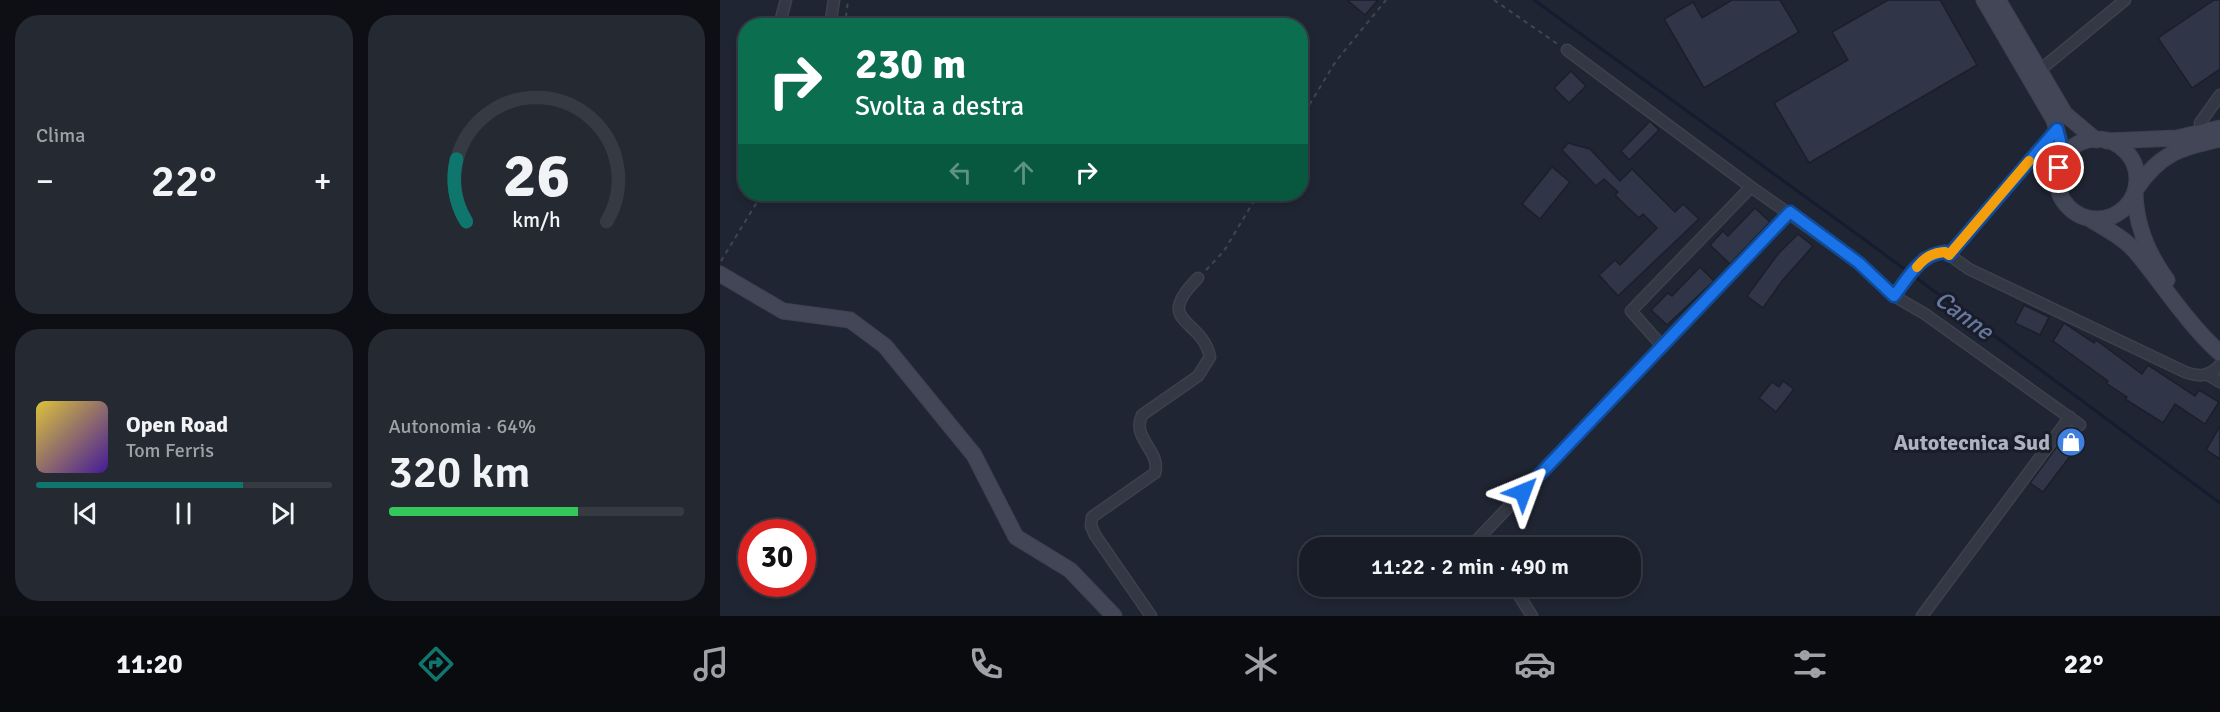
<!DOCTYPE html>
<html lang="it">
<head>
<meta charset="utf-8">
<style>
	:root { --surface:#181c26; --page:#252932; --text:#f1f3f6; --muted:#9fa1a7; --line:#363a43; --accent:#0f766e }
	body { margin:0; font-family:Signika,sans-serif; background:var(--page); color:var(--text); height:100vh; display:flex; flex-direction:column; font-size:22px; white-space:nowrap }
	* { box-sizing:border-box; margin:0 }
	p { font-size:20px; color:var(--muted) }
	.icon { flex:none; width:33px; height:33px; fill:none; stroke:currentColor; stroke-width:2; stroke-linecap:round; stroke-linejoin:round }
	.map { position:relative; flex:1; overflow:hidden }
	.drawer { display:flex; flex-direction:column; gap:15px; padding:15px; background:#0d0f15; width:720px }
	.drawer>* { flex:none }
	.guide { position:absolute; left:18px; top:18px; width:570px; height:183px; border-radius:24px; box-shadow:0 3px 9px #0003,0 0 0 2px var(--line); background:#0b6e4f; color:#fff; overflow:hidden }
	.speed { position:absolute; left:18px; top:519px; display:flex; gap:12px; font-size:30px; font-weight:700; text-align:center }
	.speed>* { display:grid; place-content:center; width:78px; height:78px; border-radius:50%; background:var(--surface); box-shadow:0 3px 9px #0003,0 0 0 2px var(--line); line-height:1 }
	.speed .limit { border:9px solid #d22; background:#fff; color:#111 }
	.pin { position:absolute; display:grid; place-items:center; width:51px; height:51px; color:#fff; margin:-26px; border:3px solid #fff; border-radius:50%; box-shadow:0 2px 6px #0007 }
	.me { position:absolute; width:66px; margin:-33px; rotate:44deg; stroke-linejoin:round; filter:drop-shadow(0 0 4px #0008) }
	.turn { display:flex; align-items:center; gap:21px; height:126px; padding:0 18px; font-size:27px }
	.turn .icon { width:78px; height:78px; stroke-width:2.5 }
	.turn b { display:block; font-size:42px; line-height:51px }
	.lanes { display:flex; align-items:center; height:57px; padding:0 18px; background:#0003; justify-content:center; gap:30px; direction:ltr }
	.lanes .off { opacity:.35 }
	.big { font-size:45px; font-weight:600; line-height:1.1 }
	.drawer .widget { flex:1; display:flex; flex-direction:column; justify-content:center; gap:9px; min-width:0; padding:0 21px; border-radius:24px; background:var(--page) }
	.drawer .dial { align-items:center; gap:0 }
	.dial svg { height:156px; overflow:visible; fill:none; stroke:var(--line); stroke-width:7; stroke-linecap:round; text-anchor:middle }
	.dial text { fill:var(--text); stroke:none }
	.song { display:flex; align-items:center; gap:18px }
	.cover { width:72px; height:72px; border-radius:9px; background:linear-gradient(135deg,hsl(50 70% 55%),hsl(260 70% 35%)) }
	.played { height:6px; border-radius:3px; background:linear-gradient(90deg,var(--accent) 70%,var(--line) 70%) }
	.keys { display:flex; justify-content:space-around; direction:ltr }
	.heat { display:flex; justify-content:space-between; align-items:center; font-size:33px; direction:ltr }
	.charge { height:9px; border-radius:4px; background:linear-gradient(90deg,#34c759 64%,var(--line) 0) }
	.drawer .tiles { flex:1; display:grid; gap:15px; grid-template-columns:repeat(2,1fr) }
	.trip { position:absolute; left:579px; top:537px; width:342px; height:60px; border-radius:24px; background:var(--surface); box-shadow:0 3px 9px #0003,0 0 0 2px var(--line); font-weight:600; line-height:60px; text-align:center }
	.dock { display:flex; height:96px; justify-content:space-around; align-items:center; background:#0a0b0f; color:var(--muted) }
	.dock .icon { width:42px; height:42px }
	.dock .selected { color:var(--accent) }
	.dock b { font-size:27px; color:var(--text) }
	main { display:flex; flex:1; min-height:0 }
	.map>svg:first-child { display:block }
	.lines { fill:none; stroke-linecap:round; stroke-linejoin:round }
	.stream { stroke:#151c2f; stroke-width:3 }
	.building { fill:#303647; stroke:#1b1f2b; stroke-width:1.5 }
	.street-casing { stroke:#3d414e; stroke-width:13 }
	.secondary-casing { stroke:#3d414e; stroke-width:17 }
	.path { stroke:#3b494d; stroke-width:2; stroke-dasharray:4.5 4.5; stroke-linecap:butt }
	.street { stroke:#333844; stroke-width:10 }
	.secondary { stroke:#424657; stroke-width:15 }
	.route-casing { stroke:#114b97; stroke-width:15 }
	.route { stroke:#1a73e8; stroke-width:10 }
	.slow { stroke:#f59e0b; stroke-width:10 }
	.labels { text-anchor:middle; stroke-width:6; stroke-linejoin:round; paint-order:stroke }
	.poi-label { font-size:22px; font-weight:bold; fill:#adb2c1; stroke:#191d29; text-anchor:end }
	.water-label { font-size:24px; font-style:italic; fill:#68779e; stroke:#191d29 }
</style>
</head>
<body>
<main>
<section class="drawer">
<div class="tiles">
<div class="widget"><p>Clima</p>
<div class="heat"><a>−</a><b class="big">22°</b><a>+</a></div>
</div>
<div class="widget dial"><svg viewBox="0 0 100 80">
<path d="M14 69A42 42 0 1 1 86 69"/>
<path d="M14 69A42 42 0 0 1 9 37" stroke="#0f766e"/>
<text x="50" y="56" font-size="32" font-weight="700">26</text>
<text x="50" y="72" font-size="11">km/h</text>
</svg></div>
<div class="widget">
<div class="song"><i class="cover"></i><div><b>Open Road</b><p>Tom Ferris</p></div></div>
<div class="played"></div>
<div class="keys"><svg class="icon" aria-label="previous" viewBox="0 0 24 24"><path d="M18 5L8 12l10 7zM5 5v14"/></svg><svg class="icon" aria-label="pause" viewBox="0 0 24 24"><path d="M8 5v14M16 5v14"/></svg><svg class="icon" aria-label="next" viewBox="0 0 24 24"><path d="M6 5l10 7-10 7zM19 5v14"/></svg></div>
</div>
<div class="widget"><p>Autonomia · 64%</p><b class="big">320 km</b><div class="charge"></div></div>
</div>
</section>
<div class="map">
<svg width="1500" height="616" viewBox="0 0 1500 616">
	<rect width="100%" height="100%" fill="#202533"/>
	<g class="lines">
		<path class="stream" d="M814 0 1156 248 1500 503"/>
	</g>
	<path class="building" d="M627 0H658L645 15Z
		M1012 0H1060L1079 32 984 88 944 19 973 2 982 18Z
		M1168 0H1220L1257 65 1089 163 1054 103 1128 60 1112 32Z
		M1494 0H1500V69L1472 88 1438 38Z
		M851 71 866 86 849 103 834 88Z
		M930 121 939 130 909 160 901 151Z
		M848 143 870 149 900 181 912 169 955 212 963 204 979 219 898 296 879 275 895 260 900 265 937 228 923 214 919 218 904 204 895 195 898 192 884 179 876 186 842 150Z
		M832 167 850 182 820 219 802 204Z
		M1035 208 1050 222 1010 264 990 245 1003 231 1008 236Z
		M1078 234 1093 246 1062 281 1043 308 1027 296 1058 254Z
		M980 267 994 281 947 325 931 310 948 293 952 296Z
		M1304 305 1329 317 1320 335 1295 323Z
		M1344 323 1374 343 1376 340 1422 374 1428 365 1475 396 1479 390 1499 402 1485 424 1455 404 1443 423 1405 399 1407 397 1386 383 1388 381 1333 341Z
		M1063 381 1074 389 1056 412 1039 398 1052 382 1059 387Z
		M1500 426V459L1486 450Z
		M1338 445 1351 455 1323 492 1310 483Z"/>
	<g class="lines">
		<g class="street-casing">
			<path id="street" d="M59 26 66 0
				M110 26 114 0
				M847 50 1031 187 1139 263 1174 296 1205 314 1360 425
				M1320 70 1405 0
				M1483 132 1480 123 1500 95
				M1229 255 1337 129
				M1174 296 1204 258 1225 252 1249 269 1465 372C1479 377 1489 377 1500 365
				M943 347 911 311 1031 187
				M1488 375 1500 382
				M761 548 757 540 1070 212
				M793 586 812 616
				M431 616 375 535 371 526 372 517 435 473C441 450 411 439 422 415L478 376 490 357C482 317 432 324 478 278
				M1202 616 1350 417"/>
		</g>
		<g class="secondary-casing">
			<path id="secondary" d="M1264 0 1334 120 1344 157
				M1278 0 1345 114 1376 140
				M1337 179a40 40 0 1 1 80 0a40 40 0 1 1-80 0Z
				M1387 141 1457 138 1500 128
				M1416 189C1440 153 1460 148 1500 139
				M1415 193C1416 226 1427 253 1447 280
				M1370 219C1386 229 1403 237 1416 252 1444 286 1467 323 1500 353
				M0 274 63 311 130 320 165 346 254 455 296 537 350 570 394 616"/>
		</g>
		<path class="path" d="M774 0 839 45
			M125 26 128 0
			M580 120 616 61 666 0
			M1 261 42 194
			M486 270 504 251 538 194"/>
		<use href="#street" class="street"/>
		<use href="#secondary" class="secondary"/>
	</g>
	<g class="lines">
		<g class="route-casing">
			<path id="route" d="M803 492 1070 212 1139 263 1174 296C1188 278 1200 254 1225 252L1229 255 1337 129 1344 157 1339 168"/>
		</g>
		<use href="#route" class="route"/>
		<path class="slow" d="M1197 267C1205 257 1212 253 1225 252L1229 255 1309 161"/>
	</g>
	<defs>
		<g id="shop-disc" transform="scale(1.5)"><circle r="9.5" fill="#3f7fe0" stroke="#191d29"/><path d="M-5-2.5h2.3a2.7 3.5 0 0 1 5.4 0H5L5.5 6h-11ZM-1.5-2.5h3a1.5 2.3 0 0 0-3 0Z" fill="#fff"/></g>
	</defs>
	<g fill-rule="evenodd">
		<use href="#shop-disc" x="1351" y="442"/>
	</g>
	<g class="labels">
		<g class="poi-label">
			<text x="1330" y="450">Autotecnica Sud</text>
		</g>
		<g class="water-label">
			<text transform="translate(1244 315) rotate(36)" y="8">Canne</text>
		</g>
	</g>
</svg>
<div class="speed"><div class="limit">30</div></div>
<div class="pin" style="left:1339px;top:168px;background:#d93025"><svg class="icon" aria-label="arrive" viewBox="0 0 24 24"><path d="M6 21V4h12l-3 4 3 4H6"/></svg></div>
<svg class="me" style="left:803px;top:492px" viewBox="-20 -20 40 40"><path d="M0-17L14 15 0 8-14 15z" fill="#1a73e8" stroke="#fff" stroke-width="4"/></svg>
<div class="trip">11:22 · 2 min · 490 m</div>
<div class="guide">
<div class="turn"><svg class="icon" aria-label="right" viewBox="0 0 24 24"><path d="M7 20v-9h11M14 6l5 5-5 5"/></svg><div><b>230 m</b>Svolta a destra</div></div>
<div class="lanes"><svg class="icon off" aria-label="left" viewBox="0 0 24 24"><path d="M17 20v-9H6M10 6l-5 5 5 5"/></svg><svg class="icon off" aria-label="ahead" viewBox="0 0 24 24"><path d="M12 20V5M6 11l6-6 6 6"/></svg><svg class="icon" aria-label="right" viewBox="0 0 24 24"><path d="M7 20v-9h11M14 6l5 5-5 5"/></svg></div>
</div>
</div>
</main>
<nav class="dock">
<b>11:20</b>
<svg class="icon selected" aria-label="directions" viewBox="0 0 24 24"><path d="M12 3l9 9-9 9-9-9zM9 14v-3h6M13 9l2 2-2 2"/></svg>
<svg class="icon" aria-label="music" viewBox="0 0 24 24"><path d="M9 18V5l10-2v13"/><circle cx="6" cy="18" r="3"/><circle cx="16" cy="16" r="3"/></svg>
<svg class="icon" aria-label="phone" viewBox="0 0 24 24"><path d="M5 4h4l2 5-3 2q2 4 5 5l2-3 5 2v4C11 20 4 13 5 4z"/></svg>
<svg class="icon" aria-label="climate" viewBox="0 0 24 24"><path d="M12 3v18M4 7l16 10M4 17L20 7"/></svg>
<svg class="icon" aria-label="car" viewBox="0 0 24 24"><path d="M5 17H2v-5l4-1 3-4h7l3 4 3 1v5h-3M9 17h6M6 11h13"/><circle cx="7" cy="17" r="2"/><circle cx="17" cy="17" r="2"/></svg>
<svg class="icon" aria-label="filters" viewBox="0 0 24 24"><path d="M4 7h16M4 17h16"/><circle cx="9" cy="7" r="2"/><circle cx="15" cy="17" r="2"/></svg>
<b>22°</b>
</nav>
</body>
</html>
